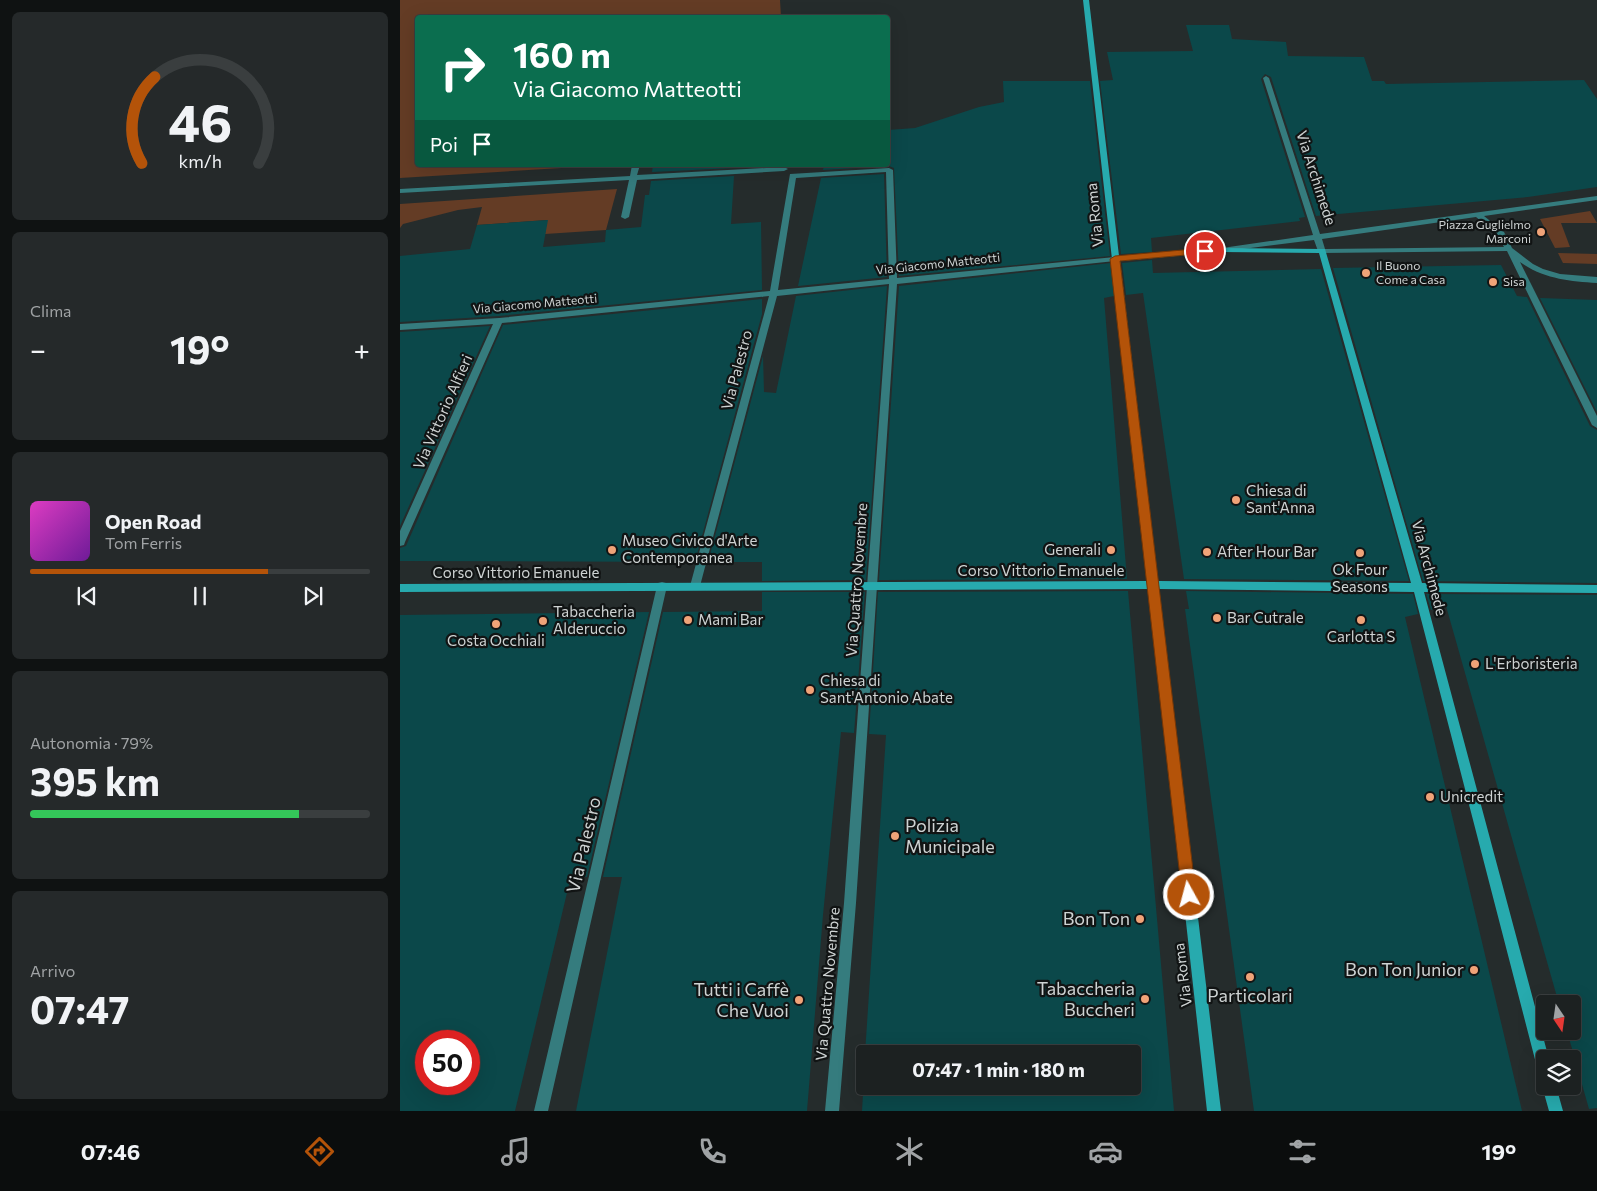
<!DOCTYPE html>
<html lang="it">
<head>
<meta charset="utf-8">
<style>
	:root { --surface:#1c2121; --page:#25292a; --text:#f1f3f6; --muted:#a0a3a5; --line:#3a3e3f; --accent:#b45309 }
	body { margin:0; font-family:Commissioner,sans-serif; background:var(--page); color:var(--text); height:100vh; display:flex; flex-direction:column; font-size:19px; white-space:nowrap }
	* { box-sizing:border-box; margin:0 }
	p { font-size:16px; color:var(--muted) }
	.icon { flex:none; width:28px; height:28px; fill:none; stroke:currentColor; stroke-width:2; stroke-linecap:round; stroke-linejoin:round }
	.map { position:relative; flex:1; overflow:hidden }
	.panel { display:flex; flex-direction:column; gap:12px; padding:12px; background:#0f1212; width:400px }
	.panel>* { flex:none }
	.banner { position:absolute; left:15px; top:15px; width:475px; height:152px; border-radius:5px; box-shadow:0 5px 20px #0002,0 0 0 1px var(--line); background:#0b6e4f; color:#fff; overflow:hidden }
	.needle { width:32px; rotate:167deg }
	.fabs { position:absolute; left:1136px; top:995px; display:grid; gap:10px }
	.fabs a { display:grid; place-items:center; width:45px; height:45px; border-radius:5px; background:var(--surface); box-shadow:0 5px 20px #0002,0 0 0 1px var(--line); font-size:25px }
	.speed { position:absolute; left:15px; top:1030px; display:flex; gap:10px; font-size:25px; font-weight:700; text-align:center }
	.speed>* { display:grid; place-content:center; width:65px; height:65px; border-radius:50%; background:var(--surface); box-shadow:0 5px 20px #0002,0 0 0 1px var(--line); line-height:1 }
	.speed .limit { border:8px solid #d22; background:#fff; color:#111 }
	.pin { position:absolute; display:grid; place-items:center; width:42px; height:42px; color:#fff; margin:-21px; border:2px solid #fff; border-radius:50%; box-shadow:0 1px 5px #0007 }
	.me { position:absolute; width:55px; margin:-28px; rotate:353deg; stroke-linejoin:round; filter:drop-shadow(0 0 4px #0008) }
	.turn { display:flex; align-items:center; gap:18px; height:105px; padding:0 15px; font-size:22px }
	.turn .icon { width:65px; height:65px; stroke-width:2.5 }
	.turn b { display:block; font-size:35px; line-height:42px }
	.then { display:flex; align-items:center; height:48px; padding:0 15px; background:#0003; gap:10px; font-size:19px }
	.big { font-size:38px; font-weight:700; line-height:1.1 }
	.panel .widget { flex:1; display:flex; flex-direction:column; justify-content:center; gap:8px; min-width:0; padding:0 18px; border-radius:8px; background:var(--page) }
	.panel .dial { align-items:center; gap:0 }
	.dial svg { height:130px; overflow:visible; fill:none; stroke:var(--line); stroke-width:7; stroke-linecap:round; text-anchor:middle }
	.dial text { fill:var(--text); stroke:none }
	.song { display:flex; align-items:center; gap:15px }
	.cover { width:60px; height:60px; border-radius:8px; background:linear-gradient(135deg,hsl(310 70% 55%),hsl(280 70% 35%)) }
	.played { height:5px; border-radius:2px; background:linear-gradient(90deg,var(--accent) 70%,var(--line) 70%) }
	.keys { display:flex; justify-content:space-around; direction:ltr }
	.heat { display:flex; justify-content:space-between; align-items:center; font-size:28px; direction:ltr }
	.charge { height:8px; border-radius:4px; background:linear-gradient(90deg,#34c759 79%,var(--line) 0) }
	.trip { position:absolute; left:456px; top:1045px; width:285px; height:50px; border-radius:5px; background:var(--surface); box-shadow:0 5px 20px #0002,0 0 0 1px var(--line); font-weight:700; line-height:50px; text-align:center }
	.tabs { display:flex; height:80px; justify-content:space-around; align-items:center; background:#0b0d0d; color:var(--muted) }
	.tabs .icon { width:35px; height:35px }
	.tabs .on { color:var(--accent) }
	.tabs b { font-size:22px; color:var(--text) }
	main { display:flex; flex:1; min-height:0 }
	.map>svg:first-child { display:block }
	.green { fill:#643c25 }
	.building { fill:#0b484a; fill-rule:evenodd }
	.lines { fill:none; stroke-linecap:round; stroke-linejoin:round }
	.minor { fill:#357c7e; fill-rule:evenodd }
	.secondary { fill:#27aaae; fill-rule:evenodd }
	.route { fill:#b45309; stroke:#753606 }
	.poi-dot { fill:#f0a378; stroke:#111414; stroke-width:2 }
	.labels { text-anchor:middle; stroke-width:4.5; stroke-linejoin:round; paint-order:stroke }
	.far-poi-label { font-size:12px; fill:#ced3d3; stroke:#111414; text-anchor:start }
	.far-street-label { font-size:12px; fill:#ced3d3; stroke:#111414 }
	.street-label { font-size:15px; fill:#ced3d3; stroke:#111414 }
	.poi-label { font-size:15px; fill:#ced3d3; stroke:#111414; text-anchor:start }
	.near-poi-label { font-size:18px; fill:#ced3d3; stroke:#111414; text-anchor:end }
	.near-street-label { font-size:18px; fill:#ced3d3; stroke:#111414 }
</style>
</head>
<body>
<main>
<section class="panel">
<div class="widget dial"><svg viewBox="0 0 100 80">
<path d="M14 69A42 42 0 1 1 86 69"/>
<path d="M14 69A42 42 0 0 1 22 16" stroke="#b45309"/>
<text x="50" y="56" font-size="32" font-weight="700">46</text>
<text x="50" y="72" font-size="11">km/h</text>
</svg></div>
<div class="widget"><p>Clima</p>
<div class="heat"><a>−</a><b class="big">19°</b><a>+</a></div>
</div>
<div class="widget">
<div class="song"><i class="cover"></i><div><b>Open Road</b><p>Tom Ferris</p></div></div>
<div class="played"></div>
<div class="keys"><svg class="icon" aria-label="previous" viewBox="0 0 24 24"><path d="M18 5L8 12l10 7zM5 5v14"/></svg><svg class="icon" aria-label="pause" viewBox="0 0 24 24"><path d="M8 5v14M16 5v14"/></svg><svg class="icon" aria-label="next" viewBox="0 0 24 24"><path d="M6 5l10 7-10 7zM19 5v14"/></svg></div>
</div>
<div class="widget"><p>Autonomia · 79%</p><b class="big">395 km</b><div class="charge"></div></div>
<div class="widget"><p>Arrivo</p><b class="big">07:47</b></div>
</section>
<div class="map">
<svg width="1197" height="1111" viewBox="0 0 1197 1111">
	<rect width="100%" height="100%" fill="#252c2c"/>
	<path class="green" d="M0 0H380L381 17 18 18V165H211L0 178Z
		M217 189 206 230 145 234 147 220 77 225 82 207 58 210 3 224 0 228V204Z
		M1190 211 1197 223H1161L1170 247 1155 248 1140 219Z
		M1158 253 1197 254V264L1163 263Z"/>
	<path class="building" d="M786 25H829L832 39 886 42 888 56 964 57 972 81H984L986 84 1184 80 1197 99V187L1128 197 916 216 871 77 865 74 861 79 905 217 899 218 900 221 751 238 752 252 721 254 700 81 713 80 707 52 793 51Z
		M603 81H690L710 256 499 276 494 168 489 166 423 170 424 165H488V130L515 128 579 107 604 102Z
		M253 165H335L334 168 252 172Z
		M484 174 487 277 398 286 421 178Z
		M334 176 331 224 361 222 362 290 99 316 0 322V256L70 249 77 225 148 220 143 247 205 242 206 230 241 227 245 195H249L251 181Z
		M752 260 753 273 921 269 1009 581 784 579 743 293 726 295 722 263Z
		M711 263 714 296 704 298 727 579 479 580 499 286Z
		M1101 265 1117 296 1127 297 1190 426 1197 430V583L1023 581 933 268Z
		M487 286 466 580 362 581V562H308L363 356 364 392 376 393 396 296Z
		M1140 298 1197 300V412Z
		M362 299V314L295 562 0 561V548L6 546 103 325Z
		M90 326 0 526V332Z
		M728 591 774 1111H462L465 1060V1086H732V1054H465L486 735 469 734 478 592Z
		M786 591 1013 594 1018 614 1005 617 1122 1111H854L785 609H789Z
		M362 592H465L454 733 441 732 423 915 407 1111H176L222 877H203L263 612 362 611Z
		M1026 594 1197 595V1108L1189 1109 1167 1031H1172V1004H1159L1046 606 1031 610Z
		M249 612 187 877 171 876 115 1111H0V615ZM26 1041H69V1084H26Z"/>
	<g class="lines">
		<path class="minor" d="M866 76 869 78 920 234 1197 196V200L1084 216 1104 232 1112 248 1133 264 1143 269 1160 274 1197 277V283C1169 281 1144 279 1120 262L1197 416V428L1192 425 1107 251 922 253 918 251 914 240 819 252 818 250 822 248 913 235 863 78ZM1076 217 1098 235 1104 247 925 249 922 239Z
			M232 165H240L237 175 384 167 388 169 384 171 237 180 229 217 225 219 221 217 229 180 0 193V189L230 176Z
			M489 168 493 170 497 278 715 257 719 259 715 261 497 284 456 903 439 1111H425L444 903 489 284 377 296 300 586 299 589H291L290 586 369 296 102 323 5 542 4 545 0 546V531L93 324 0 330V324L99 318 370 291 390 174ZM486 172 489 279 378 290 396 178Z
			M262 582 266 583 267 586 148 1111H134L257 586 258 583Z"/>
		<path class="secondary" d="M683 0H689L719 256 821 248 925 249 1022 583 1197 585V593L1024 592 1149 1059H1145V1078L1140 1076 1138 1071 1014 592 759 589 821 1111H807L749 589 0 592V584L748 581ZM821 252 919 253 1011 583 758 581 720 261Z
			M1145 1081V1086H1156L1163 1111H1149L1142 1086Z"/>
	</g>
	<path class="route" d="M805 248 810 251 808 253 720 261 796 895 794 900 789 902 784 900 782 895 710 259 715 256Z"/>
	<g class="poi-dot">
		<circle cx="1141" cy="232" r="5"/>
		<circle cx="966" cy="273" r="5"/>
		<circle cx="1093" cy="282" r="5"/>
		<circle cx="836" cy="500" r="5"/>
		<circle cx="212" cy="550" r="5"/>
		<circle cx="711" cy="550" r="5"/>
		<circle cx="807" cy="552" r="5"/>
		<circle cx="960" cy="553" r="5"/>
		<circle cx="817" cy="618" r="5"/>
		<circle cx="288" cy="620" r="5"/>
		<circle cx="961" cy="620" r="5"/>
		<circle cx="143" cy="621" r="5"/>
		<circle cx="96" cy="624" r="5"/>
		<circle cx="1075" cy="664" r="5"/>
		<circle cx="410" cy="690" r="5"/>
		<circle cx="1030" cy="797" r="5"/>
		<circle cx="495" cy="836" r="5"/>
		<circle cx="740" cy="919" r="5"/>
		<circle cx="1074" cy="970" r="5"/>
		<circle cx="850" cy="977" r="5"/>
		<circle cx="745" cy="999" r="5"/>
		<circle cx="399" cy="1000" r="5"/>
	</g>
	<g class="labels">
		<g class="far-poi-label">
			<text x="1131" y="229" text-anchor="end">Piazza Guglielmo<tspan x="1131" dy="14">Marconi</tspan></text>
			<text x="976" y="270">Il Buono<tspan x="976" dy="14">Come a Casa</tspan></text>
			<text x="1103" y="286">Sisa</text>
		</g>
		<g class="far-street-label">
			<text transform="translate(538 264) rotate(-6)" y="4">Via Giacomo Matteotti</text>
			<text transform="translate(135 304) rotate(-5)" y="4">Via Giacomo Matteotti</text>
		</g>
		<g class="street-label">
			<text transform="translate(916 178) rotate(72)" y="5">Via Archimede</text>
			<text transform="translate(695 215) rotate(-96)" y="5">Via Roma</text>
			<text transform="translate(337 370) rotate(-75)" y="5">Via Palestro</text>
			<text transform="translate(43 412) rotate(-66)" y="5">Via Vittorio Alfieri</text>
			<text transform="translate(1029 568) rotate(75)" y="5">Via Archimede</text>
			<text x="641" y="576">Corso Vittorio Emanuele</text>
			<text x="116" y="578">Corso Vittorio Emanuele</text>
			<text transform="translate(457 580) rotate(-86)" y="5">Via Quattro Novembre</text>
			<text transform="translate(783 975) rotate(-97)" y="5">Via Roma</text>
			<text transform="translate(428 984) rotate(-85)" y="5">Via Quattro Novembre</text>
		</g>
		<g class="poi-label">
			<text x="846" y="496">Chiesa di<tspan x="846" dy="17">Sant'Anna</tspan></text>
			<text x="222" y="546">Museo Civico d'Arte<tspan x="222" dy="17">Contemporanea</tspan></text>
			<text x="701" y="555" text-anchor="end">Generali</text>
			<text x="817" y="557">After Hour Bar</text>
			<text x="960" y="575" text-anchor="middle">Ok Four<tspan x="960" dy="17">Seasons</tspan></text>
			<text x="153" y="617">Tabaccheria<tspan x="153" dy="17">Alderuccio</tspan></text>
			<text x="827" y="623">Bar Cutrale</text>
			<text x="298" y="625">Mami Bar</text>
			<text x="961" y="642" text-anchor="middle">Carlotta S</text>
			<text x="96" y="646" text-anchor="middle">Costa Occhiali</text>
			<text x="1085" y="669">L'Erboristeria</text>
			<text x="420" y="686">Chiesa di<tspan x="420" dy="17">Sant'Antonio Abate</tspan></text>
			<text x="1040" y="802">Unicredit</text>
		</g>
		<g class="near-poi-label">
			<text x="505" y="832" text-anchor="start">Polizia<tspan x="505" dy="21">Municipale</tspan></text>
			<text x="730" y="925">Bon Ton</text>
			<text x="1064" y="976">Bon Ton Junior</text>
			<text x="735" y="995">Tabaccheria<tspan x="735" dy="21">Buccheri</tspan></text>
			<text x="389" y="996">Tutti i Caffè<tspan x="389" dy="21">Che Vuoi</tspan></text>
			<text x="850" y="1002" text-anchor="middle">Particolari</text>
		</g>
		<g class="near-street-label">
			<text transform="translate(184 845) rotate(-77)" y="6">Via Palestro</text>
		</g>
	</g>
</svg>
<div class="fabs">
<a><svg class="needle" viewBox="-14 -14 28 28"><path d="M0-13l5 13h-10z" fill="#e53935"/><path d="M0 13l5-13h-10z" fill="#a0a3a5"/></svg></a>
<a><svg class="icon" aria-label="layers" viewBox="0 0 24 24"><path d="M12 4l9 5-9 5-9-5zM3 14l9 5 9-5"/></svg></a>
</div>
<div class="speed"><div class="limit">50</div></div>
<div class="pin" style="left:805px;top:251px;background:#d93025"><svg class="icon" aria-label="arrive" viewBox="0 0 24 24"><path d="M6 21V4h12l-3 4 3 4H6"/></svg></div>
<svg class="me" style="left:789px;top:895px" viewBox="-20 -20 40 40"><circle r="17" fill="#b45309" stroke="#fff" stroke-width="3"/><path d="M0-11L8 9 0 5-8 9z" fill="#fff"/></svg>
<div class="trip">07:47 · 1 min · 180 m</div>
<div class="banner">
<div class="turn"><svg class="icon" aria-label="right" viewBox="0 0 24 24"><path d="M7 20v-9h11M14 6l5 5-5 5"/></svg><div><b>160 m</b>Via Giacomo Matteotti</div></div>
<div class="then">Poi<svg class="icon" aria-label="arrive" viewBox="0 0 24 24"><path d="M6 21V4h12l-3 4 3 4H6"/></svg></div>
</div>
</div>
</main>
<nav class="tabs">
<b>07:46</b>
<svg class="icon on" aria-label="directions" viewBox="0 0 24 24"><path d="M12 3l9 9-9 9-9-9zM9 14v-3h6M13 9l2 2-2 2"/></svg>
<svg class="icon" aria-label="music" viewBox="0 0 24 24"><path d="M9 18V5l10-2v13"/><circle cx="6" cy="18" r="3"/><circle cx="16" cy="16" r="3"/></svg>
<svg class="icon" aria-label="phone" viewBox="0 0 24 24"><path d="M5 4h4l2 5-3 2q2 4 5 5l2-3 5 2v4C11 20 4 13 5 4z"/></svg>
<svg class="icon" aria-label="climate" viewBox="0 0 24 24"><path d="M12 3v18M4 7l16 10M4 17L20 7"/></svg>
<svg class="icon" aria-label="car" viewBox="0 0 24 24"><path d="M5 17H2v-5l4-1 3-4h7l3 4 3 1v5h-3M9 17h6M6 11h13"/><circle cx="7" cy="17" r="2"/><circle cx="17" cy="17" r="2"/></svg>
<svg class="icon" aria-label="filters" viewBox="0 0 24 24"><path d="M4 7h16M4 17h16"/><circle cx="9" cy="7" r="2"/><circle cx="15" cy="17" r="2"/></svg>
<b>19°</b>
</nav>
</body>
</html>
